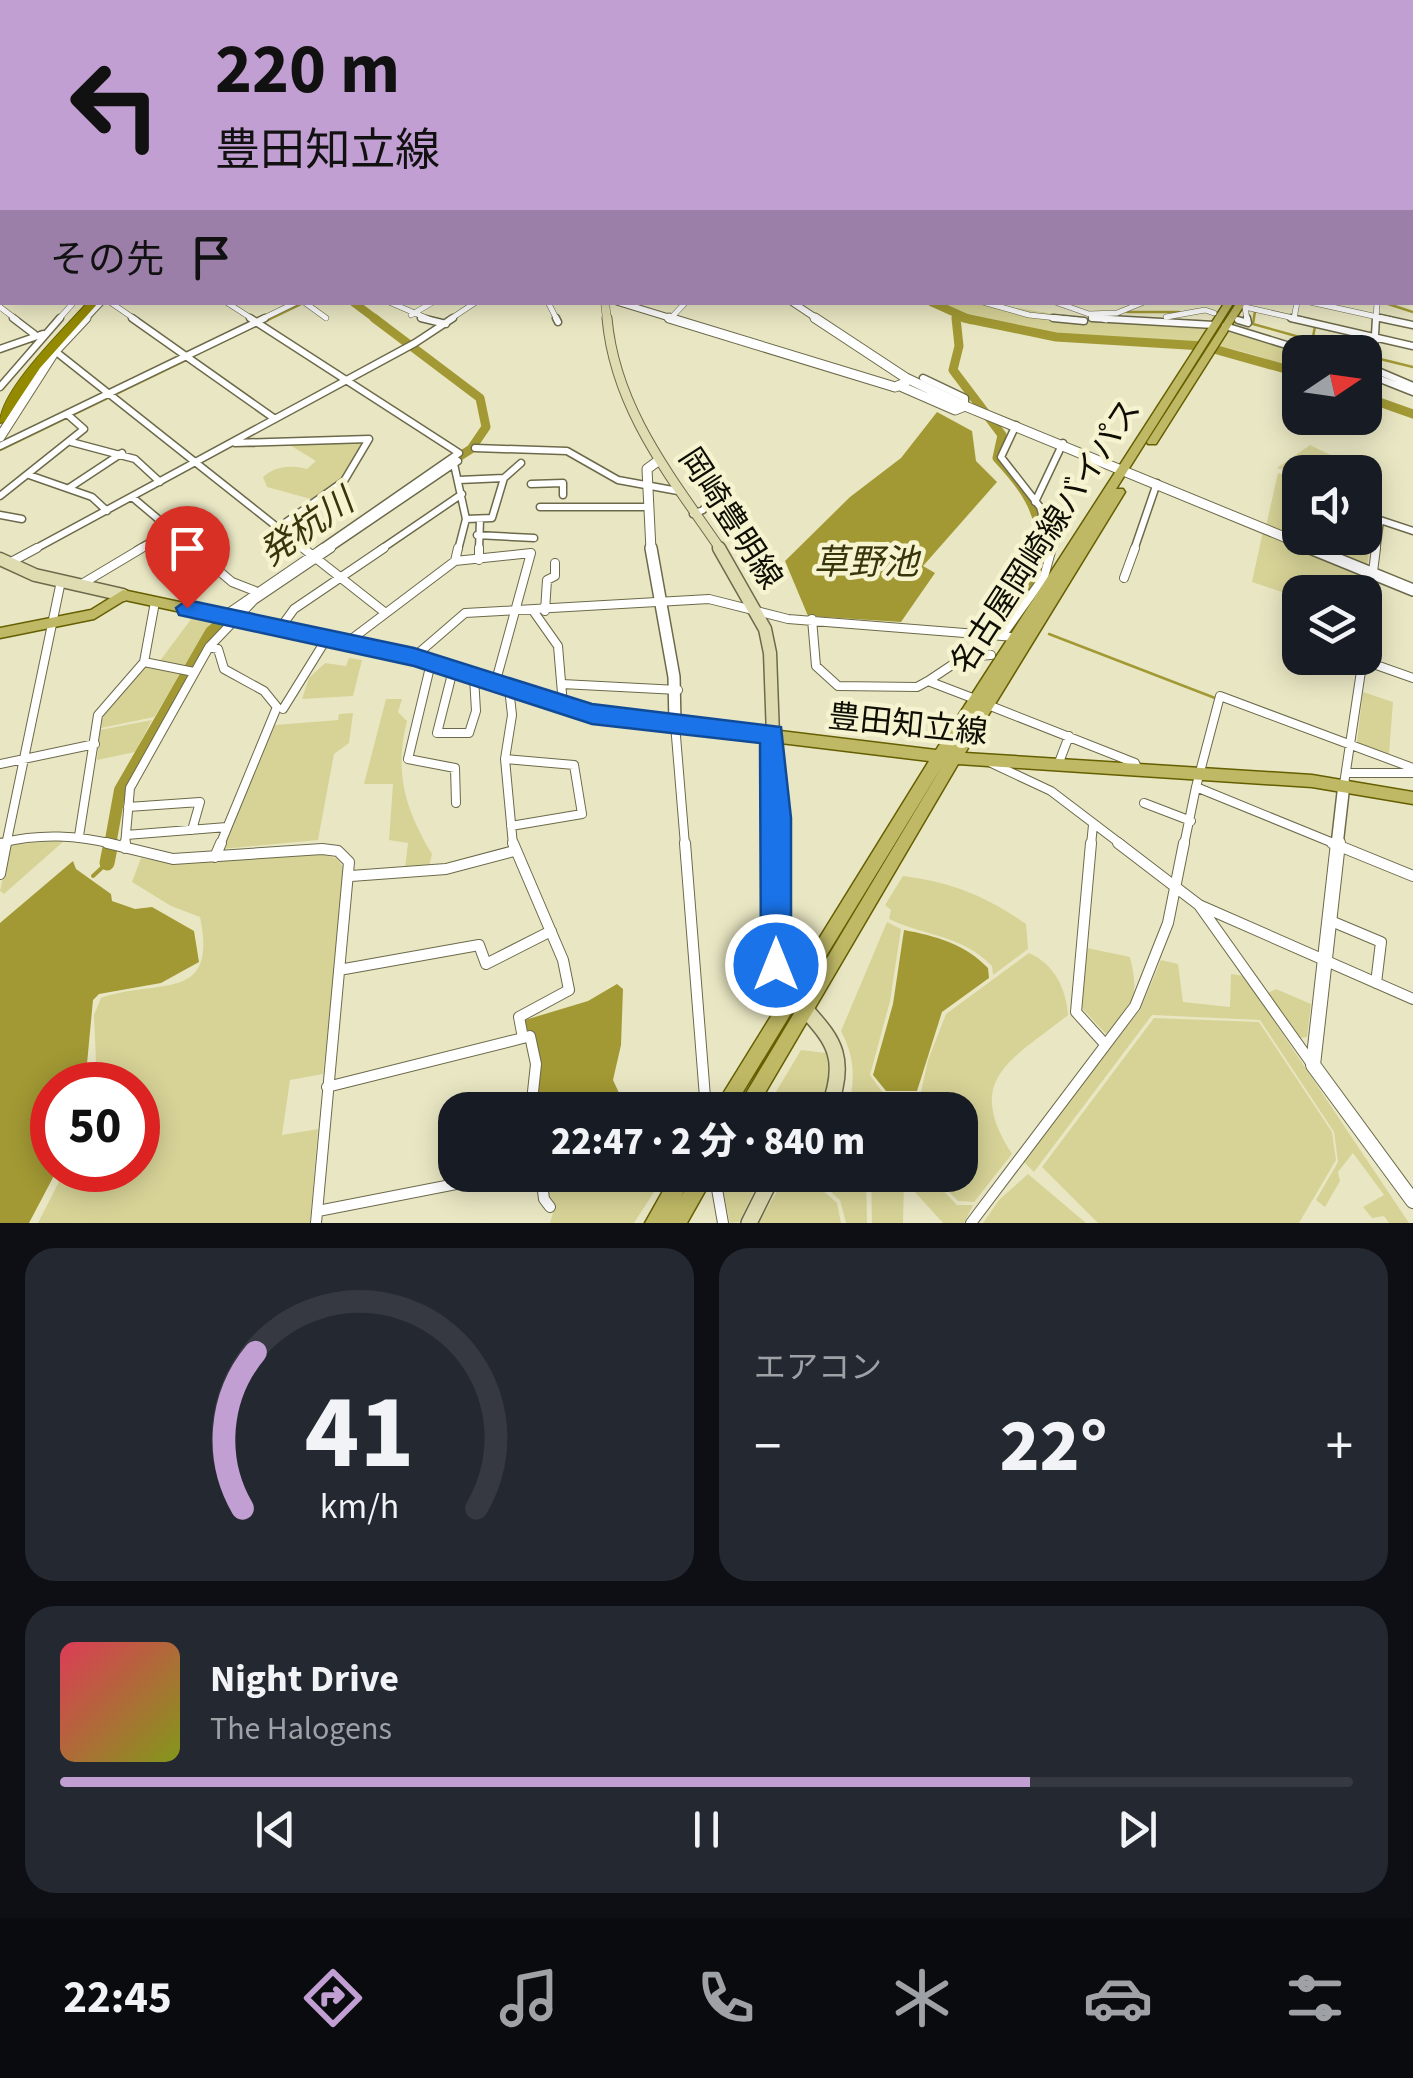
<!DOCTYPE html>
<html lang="ja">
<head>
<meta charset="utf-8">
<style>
	:root { --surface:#171b24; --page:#242831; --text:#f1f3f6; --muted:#9ea1a6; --line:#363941; --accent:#c29fd3 }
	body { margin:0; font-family:"Source Sans 3","Noto Sans JP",sans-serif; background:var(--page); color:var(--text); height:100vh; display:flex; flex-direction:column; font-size:38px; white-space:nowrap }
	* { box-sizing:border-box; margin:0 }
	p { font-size:32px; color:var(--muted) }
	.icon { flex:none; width:55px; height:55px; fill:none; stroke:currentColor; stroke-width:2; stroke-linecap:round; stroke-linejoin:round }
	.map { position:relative; height:1223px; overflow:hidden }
	.drawer { display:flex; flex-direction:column; gap:25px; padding:25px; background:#0d0f14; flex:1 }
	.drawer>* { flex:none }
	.guide { position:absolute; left:0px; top:0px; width:1415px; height:305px; box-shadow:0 5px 25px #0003; background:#c29fd3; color:#111; overflow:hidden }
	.needle { width:65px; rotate:77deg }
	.buttons { position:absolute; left:1282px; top:335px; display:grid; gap:20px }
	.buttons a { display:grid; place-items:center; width:100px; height:100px; border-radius:20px; background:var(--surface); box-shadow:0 5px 25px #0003; font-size:50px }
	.speed { position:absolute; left:30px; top:1062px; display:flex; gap:20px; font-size:50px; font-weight:700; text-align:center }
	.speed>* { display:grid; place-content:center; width:130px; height:130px; border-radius:50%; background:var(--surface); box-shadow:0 5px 25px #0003; line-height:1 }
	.speed .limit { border:15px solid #d22; background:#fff; color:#111 }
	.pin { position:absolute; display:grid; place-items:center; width:85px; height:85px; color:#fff; margin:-102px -42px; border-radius:50% 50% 50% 0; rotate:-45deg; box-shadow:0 0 10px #0007 }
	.pin .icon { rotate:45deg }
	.me { position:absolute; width:110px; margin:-55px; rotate:0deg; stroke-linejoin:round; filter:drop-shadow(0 0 8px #0008) }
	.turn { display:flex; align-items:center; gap:35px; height:210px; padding:0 50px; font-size:45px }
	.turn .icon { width:130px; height:130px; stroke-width:2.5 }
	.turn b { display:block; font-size:70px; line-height:85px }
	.then { display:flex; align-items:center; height:95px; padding:0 50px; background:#0003; gap:20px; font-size:38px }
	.big { font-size:75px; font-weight:800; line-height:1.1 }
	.drawer .card { flex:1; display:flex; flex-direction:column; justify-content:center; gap:15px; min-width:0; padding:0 35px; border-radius:30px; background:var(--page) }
	.drawer .dial { align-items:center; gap:0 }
	.dial svg { height:260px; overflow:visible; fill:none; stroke:var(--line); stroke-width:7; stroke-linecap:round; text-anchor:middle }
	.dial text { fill:var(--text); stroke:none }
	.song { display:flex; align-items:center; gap:30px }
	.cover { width:120px; height:120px; border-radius:15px; background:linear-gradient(135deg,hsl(350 70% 55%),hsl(70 70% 35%)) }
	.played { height:10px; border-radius:5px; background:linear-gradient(90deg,var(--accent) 75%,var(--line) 75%) }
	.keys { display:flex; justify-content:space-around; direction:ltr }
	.heat { display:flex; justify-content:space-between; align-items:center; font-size:55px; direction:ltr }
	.drawer .tiles { flex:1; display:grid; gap:25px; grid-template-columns:1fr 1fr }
	.card:last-child { grid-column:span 2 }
	.trip { position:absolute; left:438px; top:1092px; width:540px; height:100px; border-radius:30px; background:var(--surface); box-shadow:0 5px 25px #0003; font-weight:800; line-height:100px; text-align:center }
	.tabs { display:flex; height:160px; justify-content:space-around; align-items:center; background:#090b0e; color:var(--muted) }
	.tabs .icon { width:70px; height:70px }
	.tabs .active { color:var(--accent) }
	.tabs b { font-size:45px; color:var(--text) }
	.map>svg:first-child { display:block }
	.green { fill:#d7d397 }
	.water { fill:#a29934 }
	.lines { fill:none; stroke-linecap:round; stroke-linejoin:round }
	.stream-far1 { stroke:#a29934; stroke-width:2.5 }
	.stream { stroke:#a29934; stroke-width:4 }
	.river-far3 { stroke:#a29934; stroke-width:8 }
	.river-far2 { stroke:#a29934; stroke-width:9 }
	.river-far1 { stroke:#a29934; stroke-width:12 }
	.river { stroke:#a29934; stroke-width:15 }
	.minor-far4-casing { stroke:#6c6a4a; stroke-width:5 }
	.minor-far3-casing { stroke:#6c6a4a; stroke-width:6 }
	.minor-far2-casing { stroke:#6c6a4a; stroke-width:9 }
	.minor-far1-casing { stroke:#6c6a4a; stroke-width:10 }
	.minor-casing { stroke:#6c6a4a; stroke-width:12 }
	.tertiary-far4-casing { stroke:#6c6a4a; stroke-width:6 }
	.tertiary-far3-casing { stroke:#6c6a4a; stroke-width:8 }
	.tertiary-far2-casing { stroke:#6c6a4a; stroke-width:11 }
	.tertiary-far1-casing { stroke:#6c6a4a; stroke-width:14 }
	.tertiary-casing { stroke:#6c6a4a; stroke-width:16 }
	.secondary-far4-casing { stroke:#6c6a4a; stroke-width:8 }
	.secondary-far3-casing { stroke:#6c6a4a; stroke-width:9 }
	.secondary-far2-casing { stroke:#6c6a4a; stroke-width:11 }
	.secondary-far1-casing { stroke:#6c6a4a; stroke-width:15 }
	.secondary-casing { stroke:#6c6a4a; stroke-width:18 }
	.primary-casing { stroke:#655f01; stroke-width:3 }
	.motorway-casing { stroke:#655f01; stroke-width:2 }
	.minor-far4 { stroke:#fff; stroke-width:4 }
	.minor-far3 { stroke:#fff; stroke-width:5 }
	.minor-far2 { stroke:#fff; stroke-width:6 }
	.minor-far1 { stroke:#fff; stroke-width:8 }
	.minor { stroke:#fff; stroke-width:10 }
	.tertiary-far4 { stroke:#fff; stroke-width:5 }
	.tertiary-far3 { stroke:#fff; stroke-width:6 }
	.tertiary-far2 { stroke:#fff; stroke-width:9 }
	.tertiary-far1 { stroke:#fff; stroke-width:11 }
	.tertiary { stroke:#fff; stroke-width:14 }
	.secondary-far4 { stroke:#dfdcb2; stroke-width:6 }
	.secondary-far3 { stroke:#dfdcb2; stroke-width:8 }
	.secondary-far2 { stroke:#dfdcb2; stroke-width:9 }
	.secondary-far1 { stroke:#dfdcb2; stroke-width:12 }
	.secondary { stroke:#dfdcb2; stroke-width:15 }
	.primary { fill:#bfb966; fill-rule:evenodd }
	.motorway { fill:#948a00; fill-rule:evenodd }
	.route { fill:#1a73e8; stroke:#114b97; stroke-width:2.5 }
	.labels { text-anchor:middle; stroke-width:9; stroke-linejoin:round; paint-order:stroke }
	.street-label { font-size:32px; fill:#0f0e04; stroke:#f6f4d0 }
	.water-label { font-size:35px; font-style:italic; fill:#39350a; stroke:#f6f4d0 }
</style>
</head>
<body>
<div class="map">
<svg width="1413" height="1223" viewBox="0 0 1413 1223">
	<rect width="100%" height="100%" fill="#e9e7c3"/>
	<path class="green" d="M941 303H979L1017 314 986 303 1103 322 1212 328 1305 352H1300V371C1267 358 1233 347 1197 343 1110 333 1020 344 941 303Z
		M365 441 342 481 318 501 267 487 263 477C275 466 292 465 307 469L316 461 288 444Z
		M1310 445 1382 480 1380 499 1365 495V472H1329V463L1328 472 1300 475 1277 468Z
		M1278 473 1300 480V538H1365V498L1377 502 1367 566 1266 526Z
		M1263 531 1367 574 1365 592H1300V598L1252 582Z
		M192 618 214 621 185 668 159 662Z
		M349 658 362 660 353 696 302 699 309 678 325 663 346 666Z
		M144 665 182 673 154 717 101 728 103 708Z
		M1363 692 1393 702 1389 754 1357 742Z
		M386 699H402L398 712 407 721C394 772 405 809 432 854L429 867 405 869 408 843 389 840 393 784H364Z
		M353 713 349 743 334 754 318 840 222 849 275 725 338 720 339 714Z
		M152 720 135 752 97 760 100 730Z
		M65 840 4 894 0 891 10 845Z
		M320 854 336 858 346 870 323 1074 290 1080 282 1135 318 1129 310 1223H38L65 1170H138V1085H97L94 1015 101 998C159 978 218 1004 200 917L171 906 132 882 141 858 170 863Z
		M903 876C951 882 986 896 1026 924L1028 949 993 975 992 966C962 935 925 936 889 919L891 910 885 905Z
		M887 922 901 929 890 1001 870 1075 886 1097 916 1095 912 1110H847C856 1081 855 1058 841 1031Z
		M1087 948 1130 957C1140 999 1133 1002 1106 1034L1081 1007Z
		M1029 953C1054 964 1066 988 1068 1015 1012 1060 963 1078 1012 1154L974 1202 958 1201 932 1175H960V1110H917L928 1060 946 1014Z
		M1161 960 1178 964 1183 1002 1230 1007 1231 974 1244 976 1409 1223H1389L1384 1216 1372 1218 1363 1207 1384 1195 1353 1153 1338 1172 1340 1181 1325 1207 1316 1200 1338 1162 1334 1132 1260 1020 1152 1015 1034 1172 1022 1160 1140 1010Z
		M1276 989 1311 1004 1307 1037 1299 1038 1268 993Z
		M1154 1018 1259 1022 1332 1132 1336 1160 1299 1223H1098L1042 1167Z
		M801 1050 826 1053C830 1076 830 1092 815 1110H765Z
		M1028 1174 1086 1223H983L999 1200Z
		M546 1175H658L663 1178 634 1223H550L555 1206 548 1197Z
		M725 1175H762L739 1222 730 1223 721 1181Z
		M787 1175H805L837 1203 841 1223H758Z
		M812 1175H866L867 1223H846L840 1200Z
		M871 1175H928L957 1205H973L964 1223H943L904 1180 903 1223H872Z"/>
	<path class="water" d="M937 412 972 431 976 461 997 482 923 566 935 573 901 622 808 616 785 561 850 497 901 458Z
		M73 861 76 869 111 894 112 901 135 909 152 907 194 931 199 962 161 983 99 994 93 1000 85 1085H52V1170H57L29 1223H0V923Z
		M904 930C936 936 965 944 988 968L989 978 942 1012 917 1091H886L873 1075 893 1004Z
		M617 984 623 989 621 1045 613 1080 627 1110H535L540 1067 533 1032 525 1029V1020L588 1001Z"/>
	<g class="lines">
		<path class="stream-far1" d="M66 0 77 2
			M159 0 169 2
			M258 0 269 2
			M545 1 564 2
			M872 2 877 0
			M1382 302 1413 312
			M1255 311 1253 324 1353 352
			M1127 312H1179
			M1312 343 1315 326
			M193 356 303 303
			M1376 358 1413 367
			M0 450 186 360
			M1049 634 1215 698
			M1264 716 1341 745"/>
		<path class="stream" d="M93 876 107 863"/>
		<path class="river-far3" d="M353 302 377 320
			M931 302 971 320"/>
		<path class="river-far2" d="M374 318 480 398 486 427 471 449 449 463
			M956 318 959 346 953 370 1002 435 997 458C1023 486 1042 510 1041 550
			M964 318 1056 337 1203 346 1300 373
			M1365 397 1413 414"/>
		<path class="river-far1" d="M1008 618C1010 601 1037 581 1042 548
			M110 845 120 790 211 632 233 613"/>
		<path class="river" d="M107 863 111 843"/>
		<g class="minor-far4-casing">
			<path id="minor-far4" d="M38 0 48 2
				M122 0 133 2
				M180 0 189 2
				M211 0 220 2
				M308 0 320 2
				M357 0 369 2
				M409 0 430 2
				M856 0 867 2
				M962 0 971 2
				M1252 0 1263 2
				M576 1 589 0
				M111 2 116 0
				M271 2 277 0
				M540 2 545 0
				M651 2H697
				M746 2 761 1
				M780 2H792
				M912 2 918 0
				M1143 2 1148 0
				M1208 2 1213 0
				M1271 2 1275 0
				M1332 2 1336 0
				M1399 2 1404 0"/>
		</g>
		<g class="minor-far3-casing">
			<path id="minor-far3" d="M110 302 136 320
				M226 302 254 320
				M304 302 326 318
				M389 302 431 320
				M548 302 557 320
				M983 302 1029 315 1076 320
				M1055 302 1106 320
				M1310 302 1391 320
				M0 307 17 320
				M1089 314 1117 313 1144 302
				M411 315 433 302
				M1166 317 1205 310 1214 313
				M670 319 686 302
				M1294 319 1297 302
				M58 320 74 302
				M260 320 297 302
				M449 320 476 302
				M1247 320 1245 307 1302 320
				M1376 320 1377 302"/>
		</g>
		<g class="minor-far2-casing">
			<path id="minor-far2" d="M13 318 34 334
				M132 318 275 419
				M250 318 459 453 319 550
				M421 318 446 324
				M556 318 558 322
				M1053 318 1084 321
				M1092 318 1214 325
				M1291 318 1413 346
				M1376 318 1373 369 1413 386
				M1380 318 1413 325
				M1238 320 1248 323 1247 318
				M1225 326 1309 352
				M0 349 43 334
				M55 351 306 550
				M1365 373 1413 392
				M923 378 965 398V406
				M0 387 60 318
				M1016 425 1001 457 1040 507 1052 550
				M71 442 135 459 160 482
				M235 443 369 439 344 481 278 528
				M0 446 265 318
				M475 448 567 451 618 480 678 491
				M454 464 466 519 458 550
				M29 475 92 497 107 511
				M459 480 504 478
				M531 484 563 483V495
				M69 488 122 453
				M0 496 84 429 67 414
				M132 497 195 550
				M1035 502 1063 443
				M540 507H648
				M693 514 703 510 719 489
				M0 515 22 519
				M466 519 492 518 504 478 521 463
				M477 535 534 538
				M33 550 415 343 453 318
				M137 550 169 531
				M327 550 458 461 452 458
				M380 550 462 494
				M479 550 480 519
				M1134 550 1157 483
				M1376 550 1380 520 1413 531"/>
		</g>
		<g class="minor-far1-casing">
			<path id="minor-far1" d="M192 548 232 582 255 591
				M303 548 383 611
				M479 560V548
				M455 561 458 548
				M11 562 37 548
				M1124 578 1135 548
				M80 585 142 548
				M545 611 547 580 555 576V563
				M534 612 558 646 563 705
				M224 616 323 548
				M812 619 816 666 838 686 917 687 928 681 975 699
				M1009 626 1000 619V611L1035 554
				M281 627 294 609 384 548
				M1004 633 1044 577 1052 548
				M1365 635 1376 548
				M349 641 455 561 531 553 495 684
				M414 657 465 613 709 599 788 619 1015 637
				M1362 660 1413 678
				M144 662 194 672
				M431 663 408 759 455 768 456 803
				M453 670 437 733H469L476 711 474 677
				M928 681 964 657 991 655
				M562 684 678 690
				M509 688 512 715 505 759 513 845
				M988 705 1135 763 1138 770
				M283 709 327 638
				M675 724 685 845
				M505 759 574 765 582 814 511 826
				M989 762 1051 791 1122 845
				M0 764 95 744
				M1058 765 1069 736
				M1346 773H1413
				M1344 784 1363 658
				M1144 803 1191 821
				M128 807 200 802 192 830
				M126 835 227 827
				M79 836 98 715 144 662 155 602
				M0 843C41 833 77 835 117 845
				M6 845 61 581
				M125 845 130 788 209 647
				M220 845 277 707 264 691 224 669 218 649 209 647 254 600 331 548
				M1091 845 1093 825
				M1184 845 1196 787
				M1338 845 1196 787 1220 696 1413 768"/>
		</g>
		<g class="minor-casing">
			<path id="minor" d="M107 843 173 859 322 849 338 851 349 862 316 1223
				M513 843 563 960 569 990 519 1017 523 1038 530 1036 536 1064 531 1110
				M685 843 706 1110
				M1091 843 1076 1012 1104 1043
				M1118 843 1199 905 1413 999
				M1332 843 1413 876
				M125 848V843
				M215 857 221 843
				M0 874 6 843
				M351 876 446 869 514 851
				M1199 905 1312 1064
				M1331 921 1381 942 1376 983
				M339 970 479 945 486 964 551 931
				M327 1087 523 1038
				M541 1175 544 1199 550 1207
				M704 1177 717 1189 723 1223
				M318 1211 502 1175
				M971 1223 1135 1006 1168 923 1184 843"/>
		</g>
		<g class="tertiary-far4-casing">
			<path id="tertiary-far4" d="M1374 0 1385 2
				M364 2 368 0
				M1013 2 1018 0
				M1085 2 1090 0"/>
		</g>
		<g class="tertiary-far3-casing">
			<path id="tertiary-far3" d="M618 302 677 320
				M792 302 819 320
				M84 320 101 302"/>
		</g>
		<g class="tertiary-far2-casing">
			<path id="tertiary-far2" d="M669 318 895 387 905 383
				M815 318 906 378 965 406
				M900 386 955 410 965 406 1316 550
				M0 437 55 351 86 318
				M651 550 647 469 658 461"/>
		</g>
		<g class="tertiary-far1-casing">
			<path id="tertiary-far1" d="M651 548 674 677 675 724
				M1310 548 1413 590
				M1337 845 1344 784"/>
		</g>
		<g class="tertiary-casing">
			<path id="tertiary" d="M1338 843 1313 1065 1413 1201"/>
		</g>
		<g class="secondary-far4-casing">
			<path id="secondary-far4" d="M457 0 476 2"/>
		</g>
		<g class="secondary-far3-casing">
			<path id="secondary-far3" d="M605 302 607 320"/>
		</g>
		<g class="secondary-far2-casing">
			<path id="secondary-far2" d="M607 318C615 409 671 477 721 550"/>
		</g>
		<g class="secondary-far1-casing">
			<path id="secondary-far1" d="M719 548 765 629 770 653 777 845
				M0 559 35 575 123 595"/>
		</g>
		<g class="secondary-casing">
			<path id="secondary" d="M777 843C777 867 770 950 778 967 805 1029 859 1032 828 1110
				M749 1223 773 1175"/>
		</g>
		<g class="primary-casing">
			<path id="primary" d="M1412 69H1413V73H1412Z
				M1225 302H1234L1116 489H1123L1125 492 965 753 1312 775 1413 792V804L1312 787 958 764 755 1110H736L944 763 732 1110H713L929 761 592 720 414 662 125 600 94 619 0 638V628L91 610 123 590 414 652 592 708 936 750Z
				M1237 302H1246L1156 444H1148L1147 442Z
				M672 1175H692L681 1197 694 1175H714L687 1223H666L667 1220 666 1223H645Z"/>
		</g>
		<g class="motorway-casing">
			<path id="motorway" d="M88 302H99L40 368 4 422 0 423C0 390 65 328 88 302Z"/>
		</g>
		<use href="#minor-far4" class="minor-far4"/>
		<use href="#minor-far3" class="minor-far3"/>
		<use href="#minor-far2" class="minor-far2"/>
		<use href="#minor-far1" class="minor-far1"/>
		<use href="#minor" class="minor"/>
		<use href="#tertiary-far4" class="tertiary-far4"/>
		<use href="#tertiary-far3" class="tertiary-far3"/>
		<use href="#tertiary-far2" class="tertiary-far2"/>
		<use href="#tertiary-far1" class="tertiary-far1"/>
		<use href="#tertiary" class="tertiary"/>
		<use href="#secondary-far4" class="secondary-far4"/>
		<use href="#secondary-far3" class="secondary-far3"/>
		<use href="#secondary-far2" class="secondary-far2"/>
		<use href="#secondary-far1" class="secondary-far1"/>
		<use href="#secondary" class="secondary"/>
		<use href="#primary" class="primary"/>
		<use href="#motorway" class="motorway"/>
	</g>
	<path class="route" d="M187 600 414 648 592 704 781 727 791 818V965L786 976 776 980 765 976 761 965 760 743 592 724 414 666 179 615 176 608Z"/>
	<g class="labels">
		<g class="street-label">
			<text transform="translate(731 518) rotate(57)" y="11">岡崎豊明線</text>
			<text transform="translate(1045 536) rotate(-57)" y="11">名古屋岡崎線バイパス</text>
			<text transform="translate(908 724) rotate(6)" y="11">豊田知立線</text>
		</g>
		<g class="water-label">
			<text transform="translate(306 527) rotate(-35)" y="12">発杭川</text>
			<text x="866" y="574">草野池</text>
		</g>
	</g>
</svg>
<div class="buttons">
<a><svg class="needle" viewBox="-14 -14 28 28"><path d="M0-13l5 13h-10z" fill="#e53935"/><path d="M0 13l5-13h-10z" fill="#9ea1a6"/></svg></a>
<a><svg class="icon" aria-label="sound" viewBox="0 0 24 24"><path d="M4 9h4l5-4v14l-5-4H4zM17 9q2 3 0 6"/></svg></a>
<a><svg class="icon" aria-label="layers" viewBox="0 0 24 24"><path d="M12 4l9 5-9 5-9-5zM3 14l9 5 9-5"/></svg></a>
</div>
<div class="speed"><div class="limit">50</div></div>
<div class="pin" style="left:187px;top:608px;background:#d93025"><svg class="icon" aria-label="arrive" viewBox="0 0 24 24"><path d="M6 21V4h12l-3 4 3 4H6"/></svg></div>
<svg class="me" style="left:776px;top:965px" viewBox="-20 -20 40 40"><circle r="17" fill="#1a73e8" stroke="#fff" stroke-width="3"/><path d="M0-11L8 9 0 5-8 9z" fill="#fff"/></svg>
<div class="trip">22:47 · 2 分 · 840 m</div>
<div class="guide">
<div class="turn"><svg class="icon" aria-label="left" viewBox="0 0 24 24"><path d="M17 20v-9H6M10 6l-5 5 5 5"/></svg><div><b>220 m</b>豊田知立線</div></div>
<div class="then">その先<svg class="icon" aria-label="arrive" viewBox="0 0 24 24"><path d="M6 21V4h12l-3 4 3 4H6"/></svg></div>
</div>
</div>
<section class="drawer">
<div class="tiles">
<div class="card dial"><svg viewBox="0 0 100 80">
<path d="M14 69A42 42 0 1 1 86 69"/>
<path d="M14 69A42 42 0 0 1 18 21" stroke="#c29fd3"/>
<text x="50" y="56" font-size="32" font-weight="700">41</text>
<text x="50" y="72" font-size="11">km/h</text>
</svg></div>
<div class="card"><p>エアコン</p>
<div class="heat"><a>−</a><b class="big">22°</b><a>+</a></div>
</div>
<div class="card">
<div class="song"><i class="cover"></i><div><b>Night Drive</b><p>The Halogens</p></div></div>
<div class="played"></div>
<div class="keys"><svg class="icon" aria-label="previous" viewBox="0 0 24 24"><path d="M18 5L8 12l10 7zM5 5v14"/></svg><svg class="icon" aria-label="pause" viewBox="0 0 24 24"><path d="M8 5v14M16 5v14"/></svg><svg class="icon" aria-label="next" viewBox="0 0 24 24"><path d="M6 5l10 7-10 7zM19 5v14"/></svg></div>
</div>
</div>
</section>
<nav class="tabs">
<b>22:45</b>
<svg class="icon active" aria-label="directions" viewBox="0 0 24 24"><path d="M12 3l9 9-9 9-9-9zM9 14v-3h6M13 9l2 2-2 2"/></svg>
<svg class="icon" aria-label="music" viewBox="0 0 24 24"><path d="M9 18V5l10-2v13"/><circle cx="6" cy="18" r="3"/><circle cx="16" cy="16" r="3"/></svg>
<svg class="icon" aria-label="phone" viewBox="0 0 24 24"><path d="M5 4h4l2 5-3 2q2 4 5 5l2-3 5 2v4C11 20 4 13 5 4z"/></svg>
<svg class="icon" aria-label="climate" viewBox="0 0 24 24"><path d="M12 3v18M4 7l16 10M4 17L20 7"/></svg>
<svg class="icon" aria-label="car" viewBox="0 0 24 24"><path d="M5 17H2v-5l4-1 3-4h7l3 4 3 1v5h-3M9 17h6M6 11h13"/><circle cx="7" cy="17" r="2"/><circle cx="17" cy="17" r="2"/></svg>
<svg class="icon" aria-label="filters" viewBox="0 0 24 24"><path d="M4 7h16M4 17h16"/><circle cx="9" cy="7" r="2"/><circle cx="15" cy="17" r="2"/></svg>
</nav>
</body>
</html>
